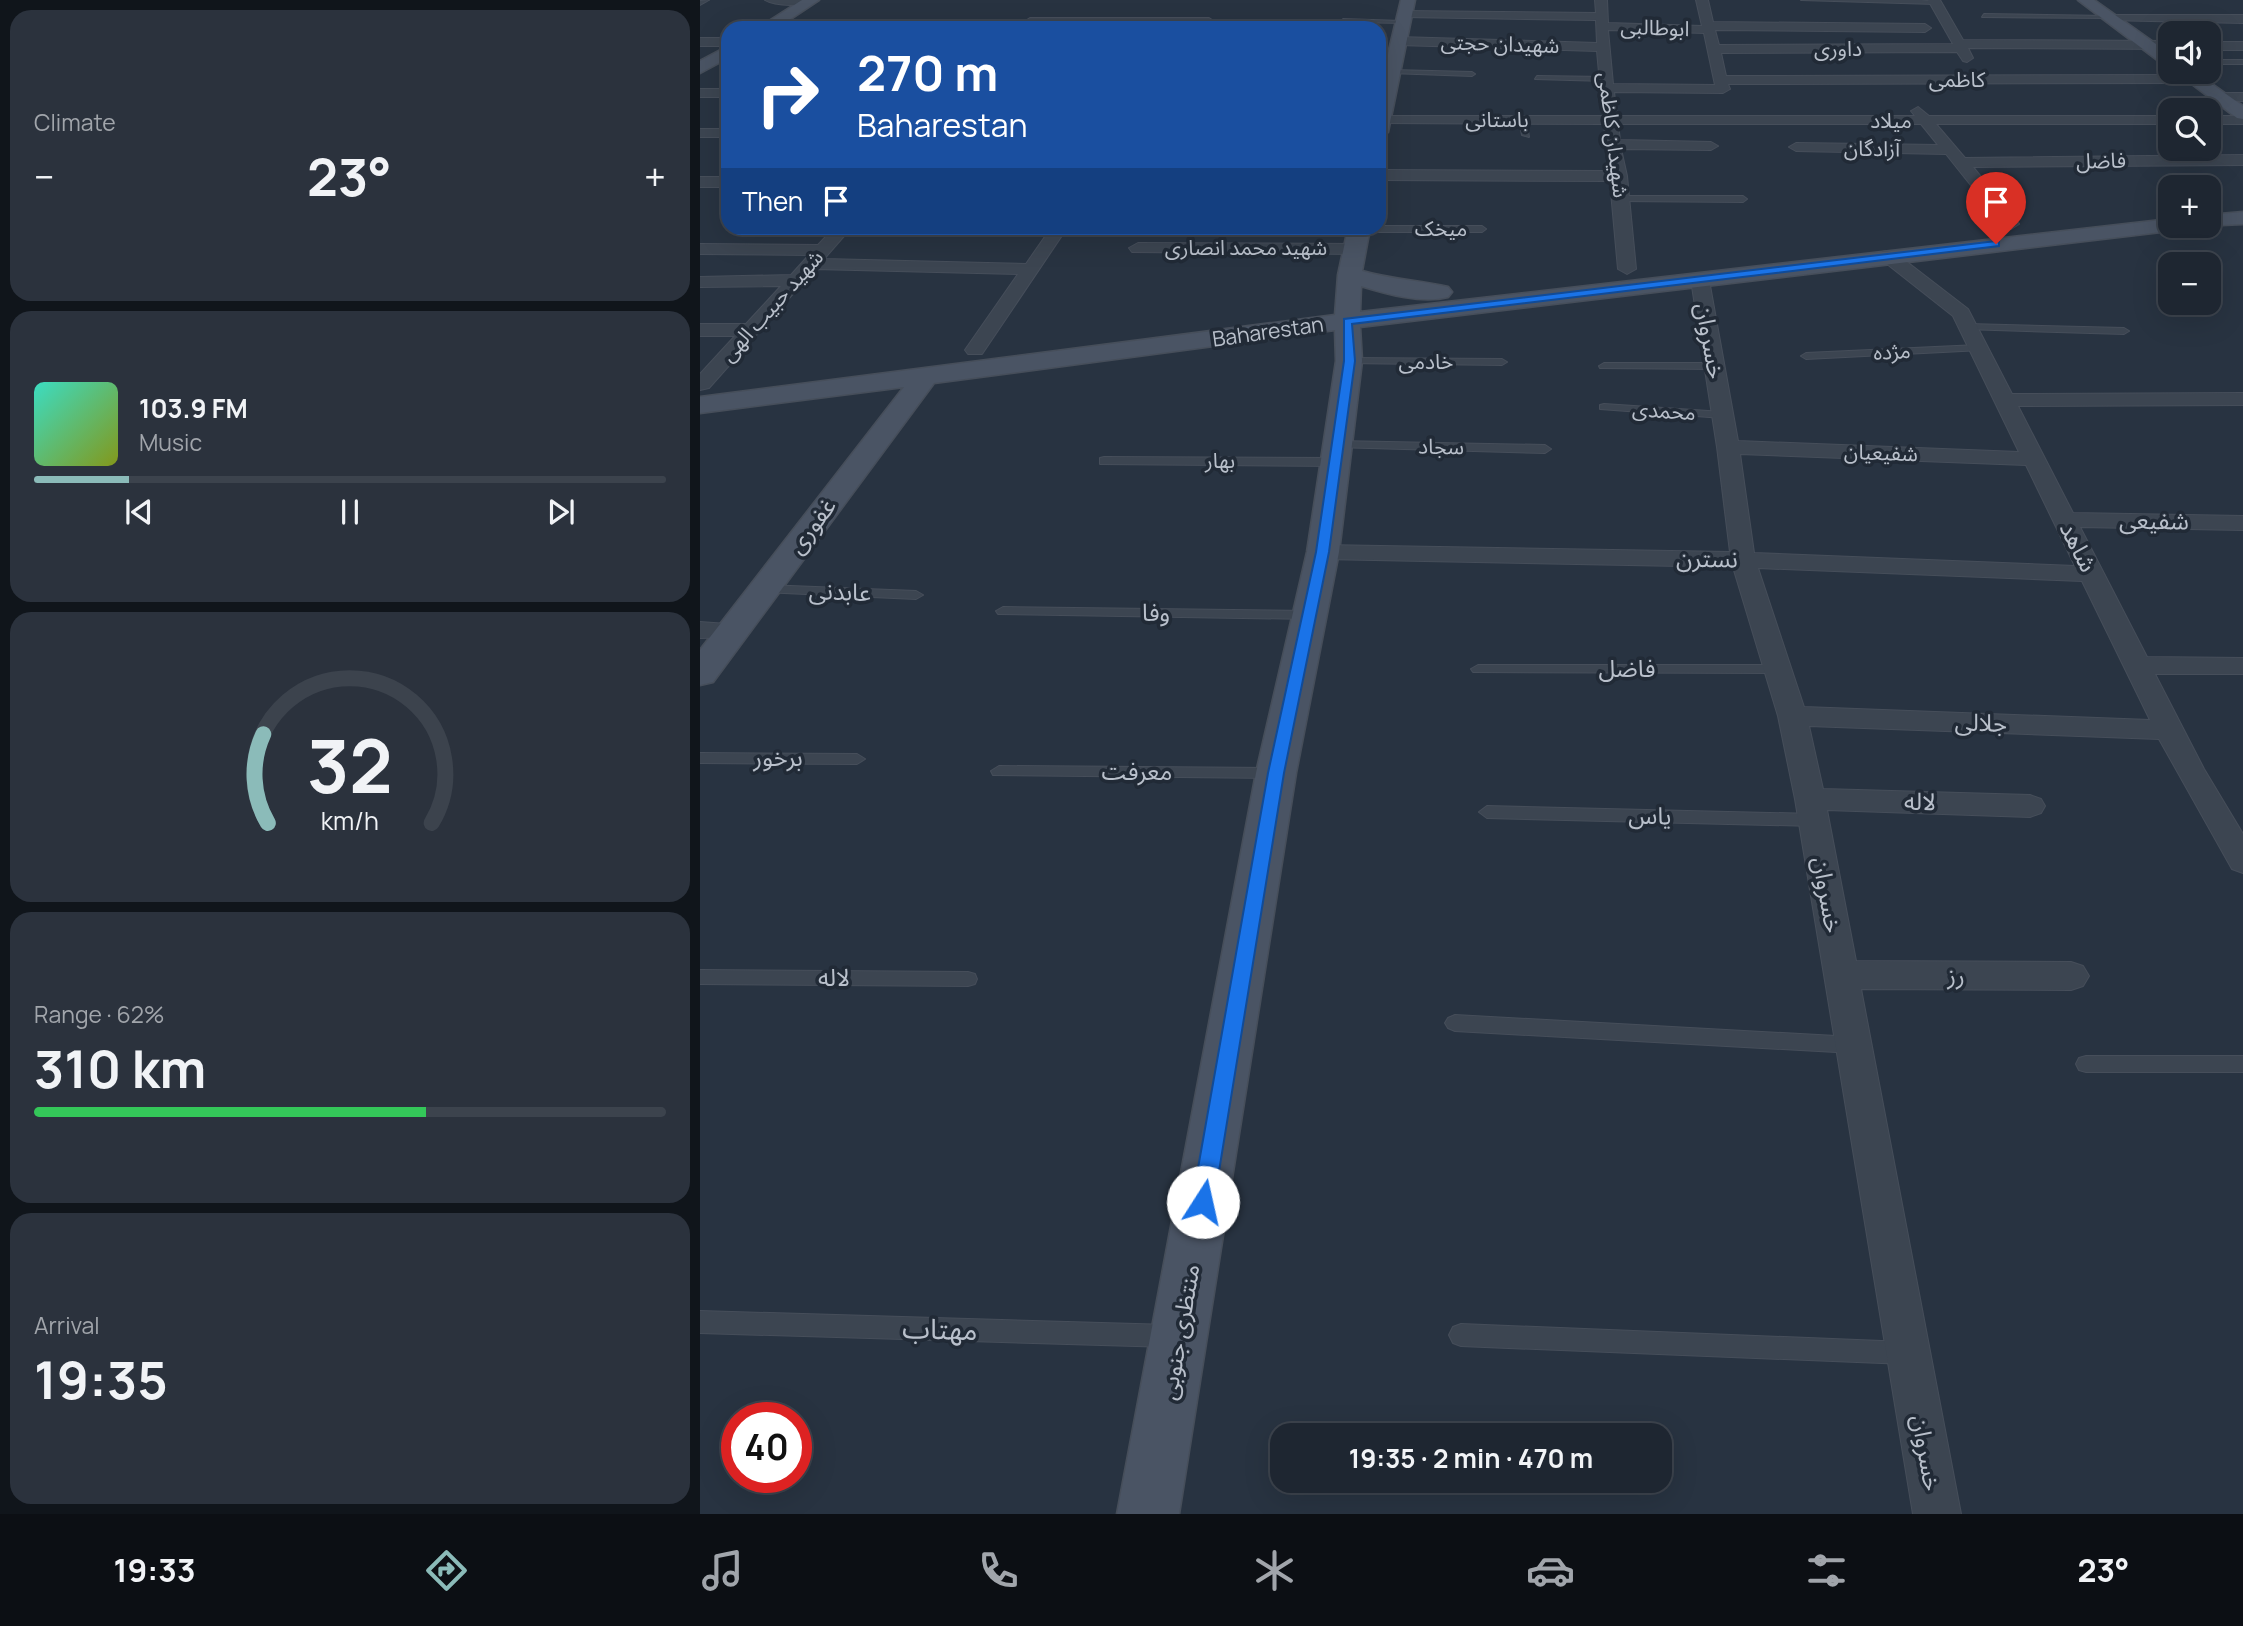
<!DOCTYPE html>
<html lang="en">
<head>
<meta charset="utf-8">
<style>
	:root { --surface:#1e2631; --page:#2b323d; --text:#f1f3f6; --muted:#a1a5ab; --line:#3c434d; --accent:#8bbbb9 }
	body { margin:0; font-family:Manrope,"Noto Sans Arabic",sans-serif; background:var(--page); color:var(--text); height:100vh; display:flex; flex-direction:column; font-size:26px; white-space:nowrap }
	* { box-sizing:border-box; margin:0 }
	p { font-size:23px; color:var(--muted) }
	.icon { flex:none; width:38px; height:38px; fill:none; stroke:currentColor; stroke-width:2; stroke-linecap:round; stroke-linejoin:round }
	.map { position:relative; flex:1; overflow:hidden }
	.drawer { display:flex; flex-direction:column; gap:10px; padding:10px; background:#10151b; width:700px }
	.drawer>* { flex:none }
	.top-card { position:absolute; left:21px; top:21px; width:665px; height:214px; border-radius:21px; box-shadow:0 7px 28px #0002,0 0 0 2px var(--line); background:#1a4fa0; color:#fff; overflow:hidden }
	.controls { position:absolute; left:1458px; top:21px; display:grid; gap:14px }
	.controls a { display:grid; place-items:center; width:63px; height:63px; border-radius:14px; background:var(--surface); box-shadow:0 7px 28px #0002,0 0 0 2px var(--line); font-size:35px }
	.speed { position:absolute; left:21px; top:1402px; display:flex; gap:14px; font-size:35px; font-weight:700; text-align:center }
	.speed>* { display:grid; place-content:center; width:91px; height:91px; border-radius:50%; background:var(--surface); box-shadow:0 7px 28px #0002,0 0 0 2px var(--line); line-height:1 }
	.speed .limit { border:10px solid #d22; background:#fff; color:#111 }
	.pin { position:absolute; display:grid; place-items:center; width:60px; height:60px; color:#fff; margin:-72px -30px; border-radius:50% 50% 50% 0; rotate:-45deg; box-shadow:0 0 7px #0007 }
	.pin .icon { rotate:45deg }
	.me { position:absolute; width:77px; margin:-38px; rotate:10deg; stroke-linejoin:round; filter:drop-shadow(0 0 5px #0008) }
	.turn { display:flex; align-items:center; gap:24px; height:147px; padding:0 21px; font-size:32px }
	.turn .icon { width:91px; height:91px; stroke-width:2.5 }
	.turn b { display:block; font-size:49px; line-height:60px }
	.then { display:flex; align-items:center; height:66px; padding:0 21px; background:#0003; gap:14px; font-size:26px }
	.big { font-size:52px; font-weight:700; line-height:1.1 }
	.drawer .card { flex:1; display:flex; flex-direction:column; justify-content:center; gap:10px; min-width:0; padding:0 24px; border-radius:21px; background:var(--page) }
	.drawer .dial { align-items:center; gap:0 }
	.dial svg { height:182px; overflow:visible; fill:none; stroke:var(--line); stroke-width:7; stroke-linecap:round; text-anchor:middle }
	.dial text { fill:var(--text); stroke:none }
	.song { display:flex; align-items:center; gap:21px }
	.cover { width:84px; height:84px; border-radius:10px; background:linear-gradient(135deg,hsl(170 70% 55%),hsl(70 70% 35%)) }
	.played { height:7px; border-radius:4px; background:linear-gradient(90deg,var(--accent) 15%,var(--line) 15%) }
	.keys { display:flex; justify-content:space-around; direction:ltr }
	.heat { display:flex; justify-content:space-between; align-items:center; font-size:38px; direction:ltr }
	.charge { height:10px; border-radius:5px; background:linear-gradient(90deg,#34c759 62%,var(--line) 0) }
	.trip { position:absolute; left:570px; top:1423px; width:402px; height:70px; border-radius:21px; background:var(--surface); box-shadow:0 7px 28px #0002,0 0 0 2px var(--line); font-weight:700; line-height:70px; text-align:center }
	.tab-bar { display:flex; height:112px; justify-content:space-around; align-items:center; background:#0c0f14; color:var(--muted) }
	.tab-bar .icon { width:49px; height:49px }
	.tab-bar .active { color:var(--accent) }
	.tab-bar b { font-size:32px; color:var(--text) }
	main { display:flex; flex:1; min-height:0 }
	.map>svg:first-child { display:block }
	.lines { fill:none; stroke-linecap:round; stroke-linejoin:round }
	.lane-casing { stroke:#464e5a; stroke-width:2 }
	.street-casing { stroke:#464e5a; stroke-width:2 }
	.secondary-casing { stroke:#464e5a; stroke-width:3 }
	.lane { fill:#3c4551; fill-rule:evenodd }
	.street { fill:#3c4551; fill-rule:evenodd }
	.secondary { fill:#4a5464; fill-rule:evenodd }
	.route { fill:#1a73e8; stroke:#114b97; stroke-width:2 }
	.labels { text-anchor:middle; stroke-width:7; stroke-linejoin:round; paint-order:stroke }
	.far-street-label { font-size:21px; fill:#b9c0cb; stroke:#212a36 }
	.street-label { font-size:24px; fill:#b9c0cb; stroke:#212a36 }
	.near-street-label { font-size:28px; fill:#b9c0cb; stroke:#212a36 }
</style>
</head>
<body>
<main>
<section class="drawer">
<div class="card"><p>Climate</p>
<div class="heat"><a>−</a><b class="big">23°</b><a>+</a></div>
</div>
<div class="card">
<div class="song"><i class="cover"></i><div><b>103.9 FM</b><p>Music</p></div></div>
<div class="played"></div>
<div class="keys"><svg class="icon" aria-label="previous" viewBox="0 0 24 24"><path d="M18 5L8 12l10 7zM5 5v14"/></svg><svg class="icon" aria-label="pause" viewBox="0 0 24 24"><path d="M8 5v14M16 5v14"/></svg><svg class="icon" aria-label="next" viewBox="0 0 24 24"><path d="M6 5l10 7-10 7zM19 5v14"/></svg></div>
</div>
<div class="card dial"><svg viewBox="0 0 100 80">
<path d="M14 69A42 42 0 1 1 86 69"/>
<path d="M14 69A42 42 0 0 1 12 30" stroke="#8bbbb9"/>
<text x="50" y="56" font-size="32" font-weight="700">32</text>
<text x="50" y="72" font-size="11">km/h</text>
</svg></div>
<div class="card"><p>Range · 62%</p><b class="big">310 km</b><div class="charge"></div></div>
<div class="card"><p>Arrival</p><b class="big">19:35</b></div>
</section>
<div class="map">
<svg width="1543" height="1514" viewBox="0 0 1543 1514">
	<rect width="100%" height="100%" fill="#283341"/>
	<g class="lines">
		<g class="lane-casing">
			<path id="lane" d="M9 0 0 5V1Z
				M1101 0H1221L1238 2 1235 4Z
				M1284 14 1409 16 1412 18 1282 17Z
				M643 19 702 21 705 23 641 22Z
				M1508 60H1543V64H1508Z
				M692 70 772 72 775 74 772 76 690 73Z
				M837 76 906 77 909 79 906 81 835 79Z
				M819 118 826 120 829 137 822 135Z
				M922 196H1043L1047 199 1043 202 919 201V197Z
				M679 226H782L786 229 782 232H659L655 229Z
				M1268 324 1424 328 1429 331 1424 334 1264 329 1263 327Z
				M1278 345 1282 346V350L1106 359 1101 356 1106 353Z
				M649 358 802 359 807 362 802 365 645 363V359Z
				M904 363H1014L1019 366 1014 369 900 368 899 366Z
				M904 404 1023 412 1029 415 1023 418 900 409V405Z
				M638 441 845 445 851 449 845 453 634 447V443Z
				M404 457 635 458 641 462 635 466 400 464V458Z
				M65 585 216 591 223 595 216 599 60 592 58 589Z
				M303 607 610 611 617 615 610 619 298 614 296 611Z
				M778 665H1076L1083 669 1076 673 773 672 771 669Z
				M0 753 157 754 165 759 157 764 0 763Z
				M299 766 576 768 584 773 576 778 293 775 291 771Z
				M787 806 1114 814 1122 820 1114 826 787 818 779 812Z
				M0 970 268 972 275 974 277 979 275 984 268 986 0 984Z
				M755 1015 1154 1037 1161 1039 1164 1045 1161 1051 1154 1053 755 1031 748 1028 745 1023 748 1018Z
				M1386 1056H1543V1072H1386L1379 1070 1376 1064 1379 1058Z
				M0 1311 470 1325 478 1328 482 1336 478 1344 470 1347 0 1333Z
				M761 1324 1206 1342 1214 1345 1218 1353 1214 1361 1206 1364 761 1346 753 1343 749 1335 753 1327Z"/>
		</g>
		<g class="street-casing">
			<path id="street" d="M65 0H115L116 1C106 7 75 6 65 0Z
				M895 0H907L908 23 1002 26 996 0H1008L1013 22 1225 24 1231 28 1225 32 1015 30 1019 45 1253 44 1228 0H1240L1263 40 1470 41V49L1268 48 1273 58 1267 62 1263 61 1257 52 1021 53 1026 76 1494 75 1501 79 1494 83 1028 84 1030 89 1023 93 914 92 917 116H1215L1211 111 1218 107 1229 116H1470V124H1236L1265 158 1543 155V165L1273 167 1319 224 1311 229 1305 228 1246 154 1096 151 1089 147 1096 143 1238 145 1221 124H918L920 140 1011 142 1018 146 1011 150 921 149 927 176 936 269 927 274 918 269 910 181 679 180V170L909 171 904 124 679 123V117L682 116H903L897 51 698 45 692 41 698 37 897 43 896 20 704 17 698 14 704 11 896 13ZM908 30 1004 33 1015 85 913 84Z
				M1409 15H1543V23L1405 20 1403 18Z
				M330 18H509L515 22 509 26 326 24 324 22Z
				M73 20 217 24 223 28 69 27V21Z
				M0 38H28V46H0Z
				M1508 42H1543V50H1508Z
				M0 89H28V97H0Z
				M1519 93H1543V101L1514 100 1512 97Z
				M1508 116H1543V124H1508Z
				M0 129H28V137H0Z
				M0 177H28V187H0Z
				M134 228H151L124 259 326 264 351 228H367L282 354H268L265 350 318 274 115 269 9 388 0 390V374L35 336H0V324H46L81 286 0 287V277L91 275 109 255 0 254V244L118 245Z
				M438 243 655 244 664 249 655 254 432 252 429 248Z
				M1188 251 1194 252 1268 309 1312 394 1543 393V405L1318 406 1373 513 1543 516V530L1380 527 1447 657 1543 658V674H1455L1504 769 1543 834V873L1532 869 1459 739 1109 726 1123 789 1330 795 1341 799 1345 806 1341 813 1330 817 1127 810 1156 961 1371 962 1383 966 1389 976 1383 986 1371 990 1161 989 1261 1514H1213L1095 799 1078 716 1033 567 623 559 614 557 611 552 614 547 623 545 1030 552 1017 447 991 280 1000 275 1009 280 1038 441 1319 452 1253 316 1182 260 1179 256 1182 252ZM1040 454 1326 465 1375 566 1054 553ZM1058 568 1382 581 1450 720 1104 707Z
				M0 622 41 625 45 631 41 637 0 638Z"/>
		</g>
		<g class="secondary-casing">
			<path id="secondary" d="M102 0H119L77 28H58Z
				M701 0H715L688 132 679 138V92Z
				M1378 0H1394L1470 54V67L1464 65Z
				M28 46V58L0 73V61Z
				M1476 72H1495L1543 106V119L1537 118Z
				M1543 212V224L1501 226H1508V215Z
				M1470 219V226H1480L1478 230 660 327 662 361 639 552 596 773 479 1514H417L556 773 607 552 636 361 635 330 234 383 13 682 0 685V650L204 387 0 413V397L635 315 638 275 648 228H670L662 271C693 280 719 280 748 287L752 292 748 297C722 304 687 294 661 286L660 312Z"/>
		</g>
		<use href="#lane" class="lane"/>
		<use href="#street" class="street"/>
		<use href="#secondary" class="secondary"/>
	</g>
	<path class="route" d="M1296 241 1299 242V246L652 324 655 361 629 552 584 773 514 1202 510 1209 503 1212 495 1209 492 1202 568 773 616 552 644 361V319Z"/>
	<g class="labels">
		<g class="far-street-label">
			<text transform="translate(955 28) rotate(2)" y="7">ابوطالبی</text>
			<text transform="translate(800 44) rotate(2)" y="7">شهیدان حجتی</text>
			<text x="1138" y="56">داوری</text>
			<text x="1257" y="87">کاظمی</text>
			<text x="797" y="127">باستانی</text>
			<text x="1191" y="128">میلاد</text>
			<text transform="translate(913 135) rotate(83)" y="7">شهیدان کاظمی</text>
			<text transform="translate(1172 149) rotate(1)" y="7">آزادگان</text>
			<text transform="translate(1401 161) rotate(-1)" y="7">فاضل</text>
			<text x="741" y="236">میخک</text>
			<text x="546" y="255">شهید محمد انصاری</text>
			<text transform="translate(72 306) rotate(-48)" y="7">شهید حبیب الهی</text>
			<text transform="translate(568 332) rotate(-8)" y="7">Baharestan</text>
			<text transform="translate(1192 352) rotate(-3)" y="7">مژده</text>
			<text x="726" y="369">خادمی</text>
			<text transform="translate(964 411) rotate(4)" y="7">محمدی</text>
			<text transform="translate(741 447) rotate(1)" y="7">سجاد</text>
			<text transform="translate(1181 453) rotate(2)" y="7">شفیعیان</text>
			<text x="520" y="468">بهار</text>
		</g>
		<g class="street-label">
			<text transform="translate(1010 341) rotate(80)" y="8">خسروان</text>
			<text transform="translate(1454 521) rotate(1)" y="8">شفیعی</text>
			<text transform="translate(112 526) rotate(-53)" y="8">غفوری</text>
			<text transform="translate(1378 547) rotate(63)" y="8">شاهد</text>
			<text transform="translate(1007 559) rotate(1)" y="8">نسترن</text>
			<text transform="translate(140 592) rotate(2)" y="8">عابدنی</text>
			<text transform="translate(456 613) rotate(1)" y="8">وفا</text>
			<text x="927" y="677">فاضل</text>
			<text transform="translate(1281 723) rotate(2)" y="8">جلالی</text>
			<text x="78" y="766">برخور</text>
			<text x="437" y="780">معرفت</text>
			<text transform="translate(1220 802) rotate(2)" y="8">لاله</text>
			<text transform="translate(950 816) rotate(1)" y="8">یاس</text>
			<text transform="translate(1127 895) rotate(80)" y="8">خسروان</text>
			<text x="1256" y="984">رز</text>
			<text x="134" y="986">لاله</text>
			<text transform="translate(480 1332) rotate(-80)" y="8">منتظری جنوبی</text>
			<text transform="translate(1226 1453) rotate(80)" y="8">خسروان</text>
		</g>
		<g class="near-street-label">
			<text transform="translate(240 1329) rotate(2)" y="10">مهتاب</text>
		</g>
	</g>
</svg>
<div class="controls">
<a><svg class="icon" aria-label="sound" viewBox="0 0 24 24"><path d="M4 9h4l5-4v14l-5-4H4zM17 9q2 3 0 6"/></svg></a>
<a><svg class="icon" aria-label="search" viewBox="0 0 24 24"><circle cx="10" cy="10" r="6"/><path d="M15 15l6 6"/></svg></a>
<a>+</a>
<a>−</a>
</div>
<div class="speed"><div class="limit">40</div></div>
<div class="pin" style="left:1296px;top:244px;background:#d93025"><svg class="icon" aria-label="arrive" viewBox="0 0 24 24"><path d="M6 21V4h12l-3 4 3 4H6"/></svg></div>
<svg class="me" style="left:503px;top:1202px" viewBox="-20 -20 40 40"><circle r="19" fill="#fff"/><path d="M0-13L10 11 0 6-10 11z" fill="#1a73e8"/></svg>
<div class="trip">19:35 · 2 min · 470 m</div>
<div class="top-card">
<div class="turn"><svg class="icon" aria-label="right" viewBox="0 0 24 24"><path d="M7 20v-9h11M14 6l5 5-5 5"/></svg><div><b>270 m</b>Baharestan</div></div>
<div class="then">Then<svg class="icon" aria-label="arrive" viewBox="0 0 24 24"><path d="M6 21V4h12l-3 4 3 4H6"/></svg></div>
</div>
</div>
</main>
<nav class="tab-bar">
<b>19:33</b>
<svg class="icon active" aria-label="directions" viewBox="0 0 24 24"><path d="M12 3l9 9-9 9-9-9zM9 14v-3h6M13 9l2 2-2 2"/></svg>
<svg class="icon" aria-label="music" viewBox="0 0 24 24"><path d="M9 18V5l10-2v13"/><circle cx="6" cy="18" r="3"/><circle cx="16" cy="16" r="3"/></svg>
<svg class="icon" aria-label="phone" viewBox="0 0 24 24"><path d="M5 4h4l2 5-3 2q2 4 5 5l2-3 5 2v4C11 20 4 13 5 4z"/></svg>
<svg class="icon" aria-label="climate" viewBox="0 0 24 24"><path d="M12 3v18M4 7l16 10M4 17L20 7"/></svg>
<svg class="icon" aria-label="car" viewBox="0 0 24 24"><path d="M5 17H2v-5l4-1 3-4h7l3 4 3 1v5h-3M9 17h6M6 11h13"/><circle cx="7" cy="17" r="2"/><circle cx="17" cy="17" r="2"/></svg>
<svg class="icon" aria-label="filters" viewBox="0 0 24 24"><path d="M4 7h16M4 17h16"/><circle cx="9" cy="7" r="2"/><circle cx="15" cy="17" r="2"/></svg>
<b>23°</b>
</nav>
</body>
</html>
